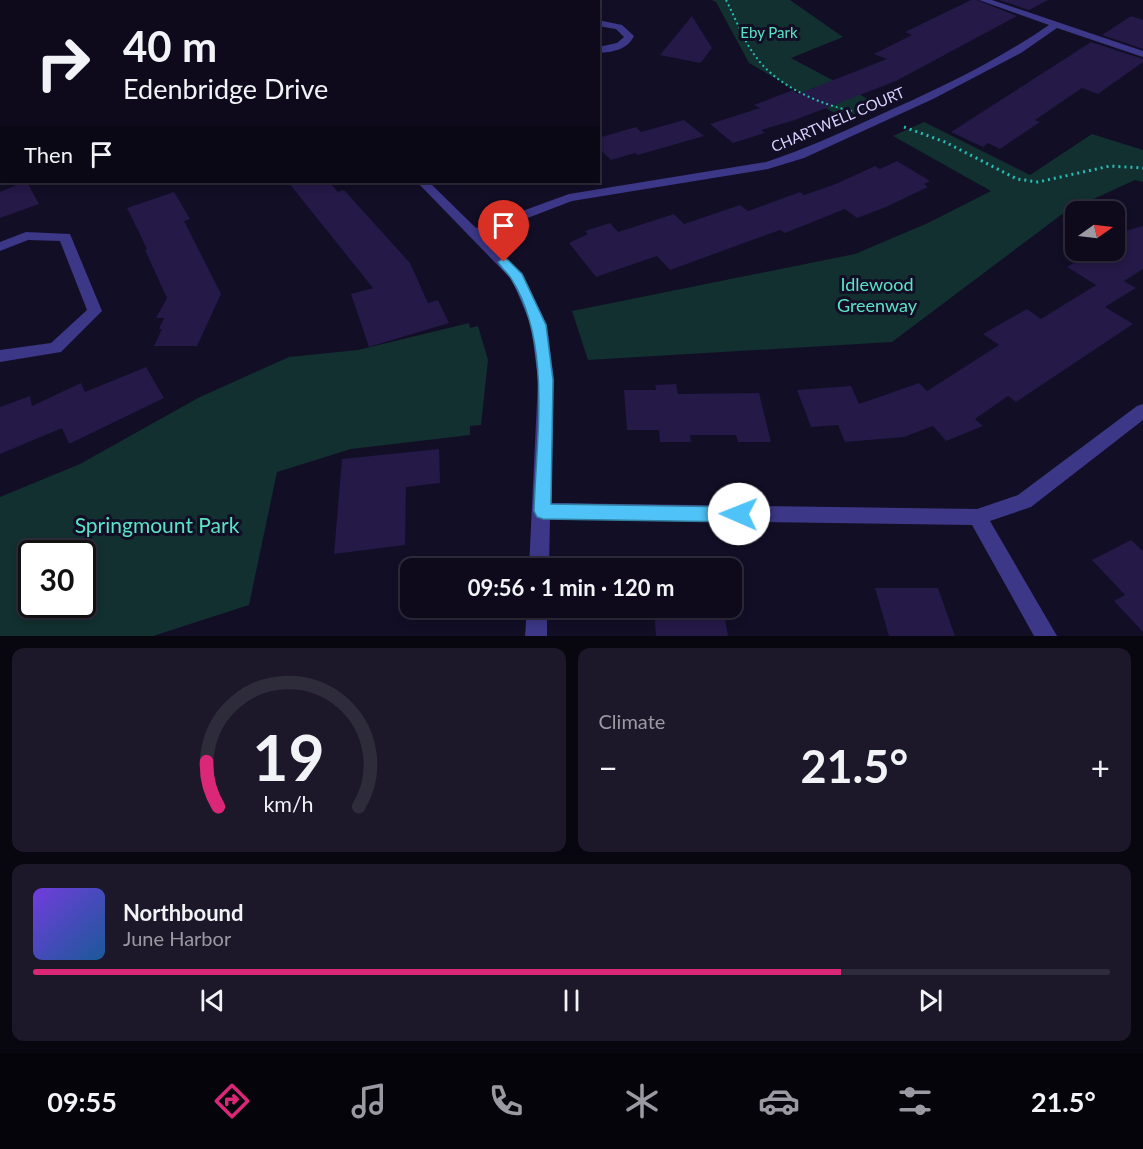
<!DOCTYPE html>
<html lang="en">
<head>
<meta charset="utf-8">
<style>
	:root { --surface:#0e0a1c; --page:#1c1829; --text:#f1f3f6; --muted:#9b9aa3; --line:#2e2b3b; --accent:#db2777 }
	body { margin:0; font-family:Lato,sans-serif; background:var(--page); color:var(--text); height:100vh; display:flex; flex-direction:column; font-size:22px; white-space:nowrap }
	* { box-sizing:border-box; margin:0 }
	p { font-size:20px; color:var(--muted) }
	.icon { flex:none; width:33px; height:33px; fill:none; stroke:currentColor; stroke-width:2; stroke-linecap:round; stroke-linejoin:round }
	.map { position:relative; height:636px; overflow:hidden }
	.sheet { display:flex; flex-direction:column; gap:12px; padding:12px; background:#08060f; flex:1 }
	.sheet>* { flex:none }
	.top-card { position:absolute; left:0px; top:0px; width:600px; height:183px; box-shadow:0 3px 9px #0003,0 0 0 2px var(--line); background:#0e0a1c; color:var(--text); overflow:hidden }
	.needle { width:39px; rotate:76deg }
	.fabs { position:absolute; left:1065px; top:201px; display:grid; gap:12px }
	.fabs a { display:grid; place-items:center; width:60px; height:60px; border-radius:12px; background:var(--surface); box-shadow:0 3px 9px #0003,0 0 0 2px var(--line); font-size:30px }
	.speed { position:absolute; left:18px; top:540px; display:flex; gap:12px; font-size:30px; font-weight:700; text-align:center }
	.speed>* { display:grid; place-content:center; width:78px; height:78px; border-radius:50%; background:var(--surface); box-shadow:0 3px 9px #0003,0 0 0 2px var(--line); line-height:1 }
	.speed .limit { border:3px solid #111; border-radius:9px; background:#fff; color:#111 }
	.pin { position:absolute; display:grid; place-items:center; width:51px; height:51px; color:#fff; margin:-62px -26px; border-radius:50% 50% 50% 0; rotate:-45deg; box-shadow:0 0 6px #0007 }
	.pin .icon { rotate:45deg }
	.me { position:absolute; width:66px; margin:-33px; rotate:271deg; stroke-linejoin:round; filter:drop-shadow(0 0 4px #0008) }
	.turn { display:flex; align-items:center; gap:21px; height:126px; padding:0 24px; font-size:27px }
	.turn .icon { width:78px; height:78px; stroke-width:2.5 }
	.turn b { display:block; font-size:42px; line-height:51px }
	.then { display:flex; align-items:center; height:57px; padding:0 24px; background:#0003; gap:12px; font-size:22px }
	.big { font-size:45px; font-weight:700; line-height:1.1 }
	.sheet .card { flex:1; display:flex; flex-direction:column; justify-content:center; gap:9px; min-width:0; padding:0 21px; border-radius:12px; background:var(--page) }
	.sheet .dial { align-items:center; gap:0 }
	.dial svg { height:156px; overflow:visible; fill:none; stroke:var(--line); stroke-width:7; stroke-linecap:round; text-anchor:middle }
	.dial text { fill:var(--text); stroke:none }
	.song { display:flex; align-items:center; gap:18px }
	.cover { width:72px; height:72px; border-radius:9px; background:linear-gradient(135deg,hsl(260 70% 55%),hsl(210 70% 35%)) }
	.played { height:6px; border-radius:3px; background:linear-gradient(90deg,var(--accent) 75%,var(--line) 75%) }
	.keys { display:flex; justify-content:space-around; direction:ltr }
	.heat { display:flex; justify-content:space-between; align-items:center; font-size:33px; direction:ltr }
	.sheet .tiles { flex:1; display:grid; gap:12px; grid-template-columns:1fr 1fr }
	.card:last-child { grid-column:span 2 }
	.trip { position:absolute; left:400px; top:558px; width:342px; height:60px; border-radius:12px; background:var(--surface); box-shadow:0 3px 9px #0003,0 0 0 2px var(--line); font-weight:700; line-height:60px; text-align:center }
	.tabs { display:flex; height:96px; justify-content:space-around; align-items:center; background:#06040b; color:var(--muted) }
	.tabs .icon { width:42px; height:42px }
	.tabs .selected { color:var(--accent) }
	.tabs b { font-size:27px; color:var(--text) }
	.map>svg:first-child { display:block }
	.green { fill:#11302f; fill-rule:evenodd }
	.building { fill:#241947 }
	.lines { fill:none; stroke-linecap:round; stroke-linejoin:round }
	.path-far1 { stroke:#2abbb5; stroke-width:2; stroke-dasharray:2 3; stroke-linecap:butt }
	.path { stroke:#2abbb5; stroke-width:3; stroke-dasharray:2 4; stroke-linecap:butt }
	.street { fill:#3c3786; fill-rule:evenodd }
	.secondary { fill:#7069ff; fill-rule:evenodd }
	.route { fill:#4fc3f7; stroke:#337fa1; stroke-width:1.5 }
	.labels { text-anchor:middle; stroke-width:6; stroke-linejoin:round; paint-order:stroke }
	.far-park-label { font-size:15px; fill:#5ae4c4; stroke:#120e26 }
	.far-street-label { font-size:15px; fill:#d9d2ff; stroke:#120e26 }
	.park-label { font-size:18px; fill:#5ae4c4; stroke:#120e26 }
	.near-park-label { font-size:21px; fill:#5ae4c4; stroke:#120e26 }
</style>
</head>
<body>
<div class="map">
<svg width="1143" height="636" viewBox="0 0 1143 636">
	<rect width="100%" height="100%" fill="#120e26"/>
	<path class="green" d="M712 0H790L843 37 791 58 881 106 848 121 749 63 716 2Z
		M924 122 1030 175 1092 134 1143 150V182L1135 180 1065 212 892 342 588 360 572 311 855 254 928 223 991 191 893 136Z
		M469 323 470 328 478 326 488 360 481 425 470 426V435L351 449 277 472 249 605 153 636H0V497L80 464 198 398 289 357 358 350ZM32 554H82V604H32Z"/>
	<path class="building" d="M971 0H977L1017 16 896 81 795 120 761 130 765 133 733 143 710 124 760 108 754 105 793 90 798 94 887 59 874 54 912 35 905 32Z
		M999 0H1048L1029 10Z
		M692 16 712 48 703 60 700 63 660 55Z
		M1131 16 1143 20V49L1102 35Z
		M1091 42 1143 59V62L1098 94 1082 88 1035 120 1040 122 1000 149 988 143 983 147 951 132Z
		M684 120 704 136 638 155 635 153 611 160 598 148V138L636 127 641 132Z
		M897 161 930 181 924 184 928 187 886 207 857 218 845 209 785 233 780 230 670 270 657 256 596 277 569 243 588 234 585 231 610 223 618 232 674 214 684 224 740 205 748 211 800 192 804 195 836 184 875 166 880 169Z
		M288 182H329L338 192 344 190 410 263 428 303 438 300 449 323 369 347 351 294 373 288Z
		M19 184H28L39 204 0 218V192Z
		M174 192 190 219 184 221 221 294 197 346H154L162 329H159L164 318H156L167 298 145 250 147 249 127 208Z
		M1143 226V269L1124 281 1136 288 1105 307 1133 324 1016 402 1008 396 975 419 983 426 946 441 933 426 904 437 845 442 838 425 811 427 797 390 851 386 859 404 919 383 927 391 999 345 983 334 1027 309 1041 319 1096 285 1067 267 1095 250H1114V234Z
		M146 367 164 398 69 444 62 428 0 454V407L30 396 32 406 81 383 85 392Z
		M676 384 678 394 759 393 771 442H738L736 435H690L691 442H660L659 430H627L624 390H656L655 385Z
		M439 449 440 483 406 487 405 545 334 554 342 459Z
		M1131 540 1143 551V632L1114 601 1125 595 1092 560Z
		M875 588H938L955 636H889Z
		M654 608H723L728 636H656Z"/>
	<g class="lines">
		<path class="path-far1" d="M726 0C736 19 743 40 756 57 777 86 819 104 852 111"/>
		<path class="path" d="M847 110 852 111
			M904 127 945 142 1017 179 1038 182 1110 166 1143 168"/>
		<path class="street" d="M509 0H517L508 2Z
			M979 0H992L1143 51V57L1057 28 1021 53 933 99 804 158 768 169 572 201 483 235 523 275 547 325 554 380 551 503 977 509 1018 495 1137 406 1143 404V420L1031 507 990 521 1057 636H1034L972 525 550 519 549 568H529L538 380 531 325 512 280 417 182H429L476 228 569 194 766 162C803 150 838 134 873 118 934 91 994 63 1049 25Z
			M598 20 622 25 634 36C627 50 613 52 598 53V47L617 43 624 37 616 29 598 26Z
			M26 232 70 234 102 311 61 352 0 362V350L51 343 87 310 60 241 28 240 0 251V242Z
			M527 608H547V636H525Z"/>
		<path class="secondary" d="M233 0H244L232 2Z
			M0 89H2L0 96Z"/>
	</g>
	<path class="route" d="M504 258 508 260 522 274 546 325 553 380 551 504 739 507 745 509 747 514 745 520 739 522 543 519 537 517 534 511C536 439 552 344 512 280 509 274 502 269 498 262Z"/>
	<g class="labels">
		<g class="far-park-label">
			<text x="769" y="38">Eby Park</text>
		</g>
		<g class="far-street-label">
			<text transform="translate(838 120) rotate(-23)" y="5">CHARTWELL COURT</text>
		</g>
		<g class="park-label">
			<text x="877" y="291">Idlewood<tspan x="877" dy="21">Greenway</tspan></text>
		</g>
		<g class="near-park-label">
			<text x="157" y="533">Springmount Park</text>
		</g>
	</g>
</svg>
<div class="fabs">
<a><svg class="needle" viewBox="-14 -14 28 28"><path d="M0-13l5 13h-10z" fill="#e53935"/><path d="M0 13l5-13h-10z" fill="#9b9aa3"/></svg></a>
</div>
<div class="speed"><div class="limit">30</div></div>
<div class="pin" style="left:504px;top:262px;background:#d93025"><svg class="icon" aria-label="arrive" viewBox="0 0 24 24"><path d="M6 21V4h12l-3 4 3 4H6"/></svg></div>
<svg class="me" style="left:739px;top:514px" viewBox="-20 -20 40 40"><circle r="19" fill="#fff"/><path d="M0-13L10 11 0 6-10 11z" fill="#4fc3f7"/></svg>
<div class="trip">09:56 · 1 min · 120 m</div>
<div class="top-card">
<div class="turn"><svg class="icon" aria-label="right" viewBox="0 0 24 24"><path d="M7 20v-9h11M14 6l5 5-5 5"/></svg><div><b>40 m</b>Edenbridge Drive</div></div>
<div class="then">Then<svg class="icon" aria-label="arrive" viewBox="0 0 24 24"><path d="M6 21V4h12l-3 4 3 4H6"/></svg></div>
</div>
</div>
<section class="sheet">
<div class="tiles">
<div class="card dial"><svg viewBox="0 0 100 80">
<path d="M14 69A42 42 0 1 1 86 69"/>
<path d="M14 69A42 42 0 0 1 8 46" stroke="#db2777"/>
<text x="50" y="56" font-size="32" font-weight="700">19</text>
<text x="50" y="72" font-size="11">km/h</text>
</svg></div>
<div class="card"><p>Climate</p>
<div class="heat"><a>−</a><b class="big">21.5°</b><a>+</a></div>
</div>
<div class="card">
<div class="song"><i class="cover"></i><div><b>Northbound</b><p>June Harbor</p></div></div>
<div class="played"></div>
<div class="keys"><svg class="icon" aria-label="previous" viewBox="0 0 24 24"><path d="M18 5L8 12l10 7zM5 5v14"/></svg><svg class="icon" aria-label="pause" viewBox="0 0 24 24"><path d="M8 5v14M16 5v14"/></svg><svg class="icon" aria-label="next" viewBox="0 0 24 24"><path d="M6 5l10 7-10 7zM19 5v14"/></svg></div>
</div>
</div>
</section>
<nav class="tabs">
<b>09:55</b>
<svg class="icon selected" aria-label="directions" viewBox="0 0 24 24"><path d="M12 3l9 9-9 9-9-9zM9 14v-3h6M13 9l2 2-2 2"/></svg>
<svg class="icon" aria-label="music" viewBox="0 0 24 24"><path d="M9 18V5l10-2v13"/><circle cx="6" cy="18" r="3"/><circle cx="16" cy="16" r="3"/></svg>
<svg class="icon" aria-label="phone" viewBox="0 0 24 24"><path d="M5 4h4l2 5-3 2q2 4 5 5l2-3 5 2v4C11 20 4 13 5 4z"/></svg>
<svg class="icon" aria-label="climate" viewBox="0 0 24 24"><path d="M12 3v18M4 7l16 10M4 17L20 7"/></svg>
<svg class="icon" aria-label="car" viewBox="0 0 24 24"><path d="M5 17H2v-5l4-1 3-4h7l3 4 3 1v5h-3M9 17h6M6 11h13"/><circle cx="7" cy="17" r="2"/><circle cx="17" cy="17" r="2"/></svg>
<svg class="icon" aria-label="filters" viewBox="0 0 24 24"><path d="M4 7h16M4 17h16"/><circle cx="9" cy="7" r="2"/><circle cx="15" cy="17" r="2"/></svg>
<b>21.5°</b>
</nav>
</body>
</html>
